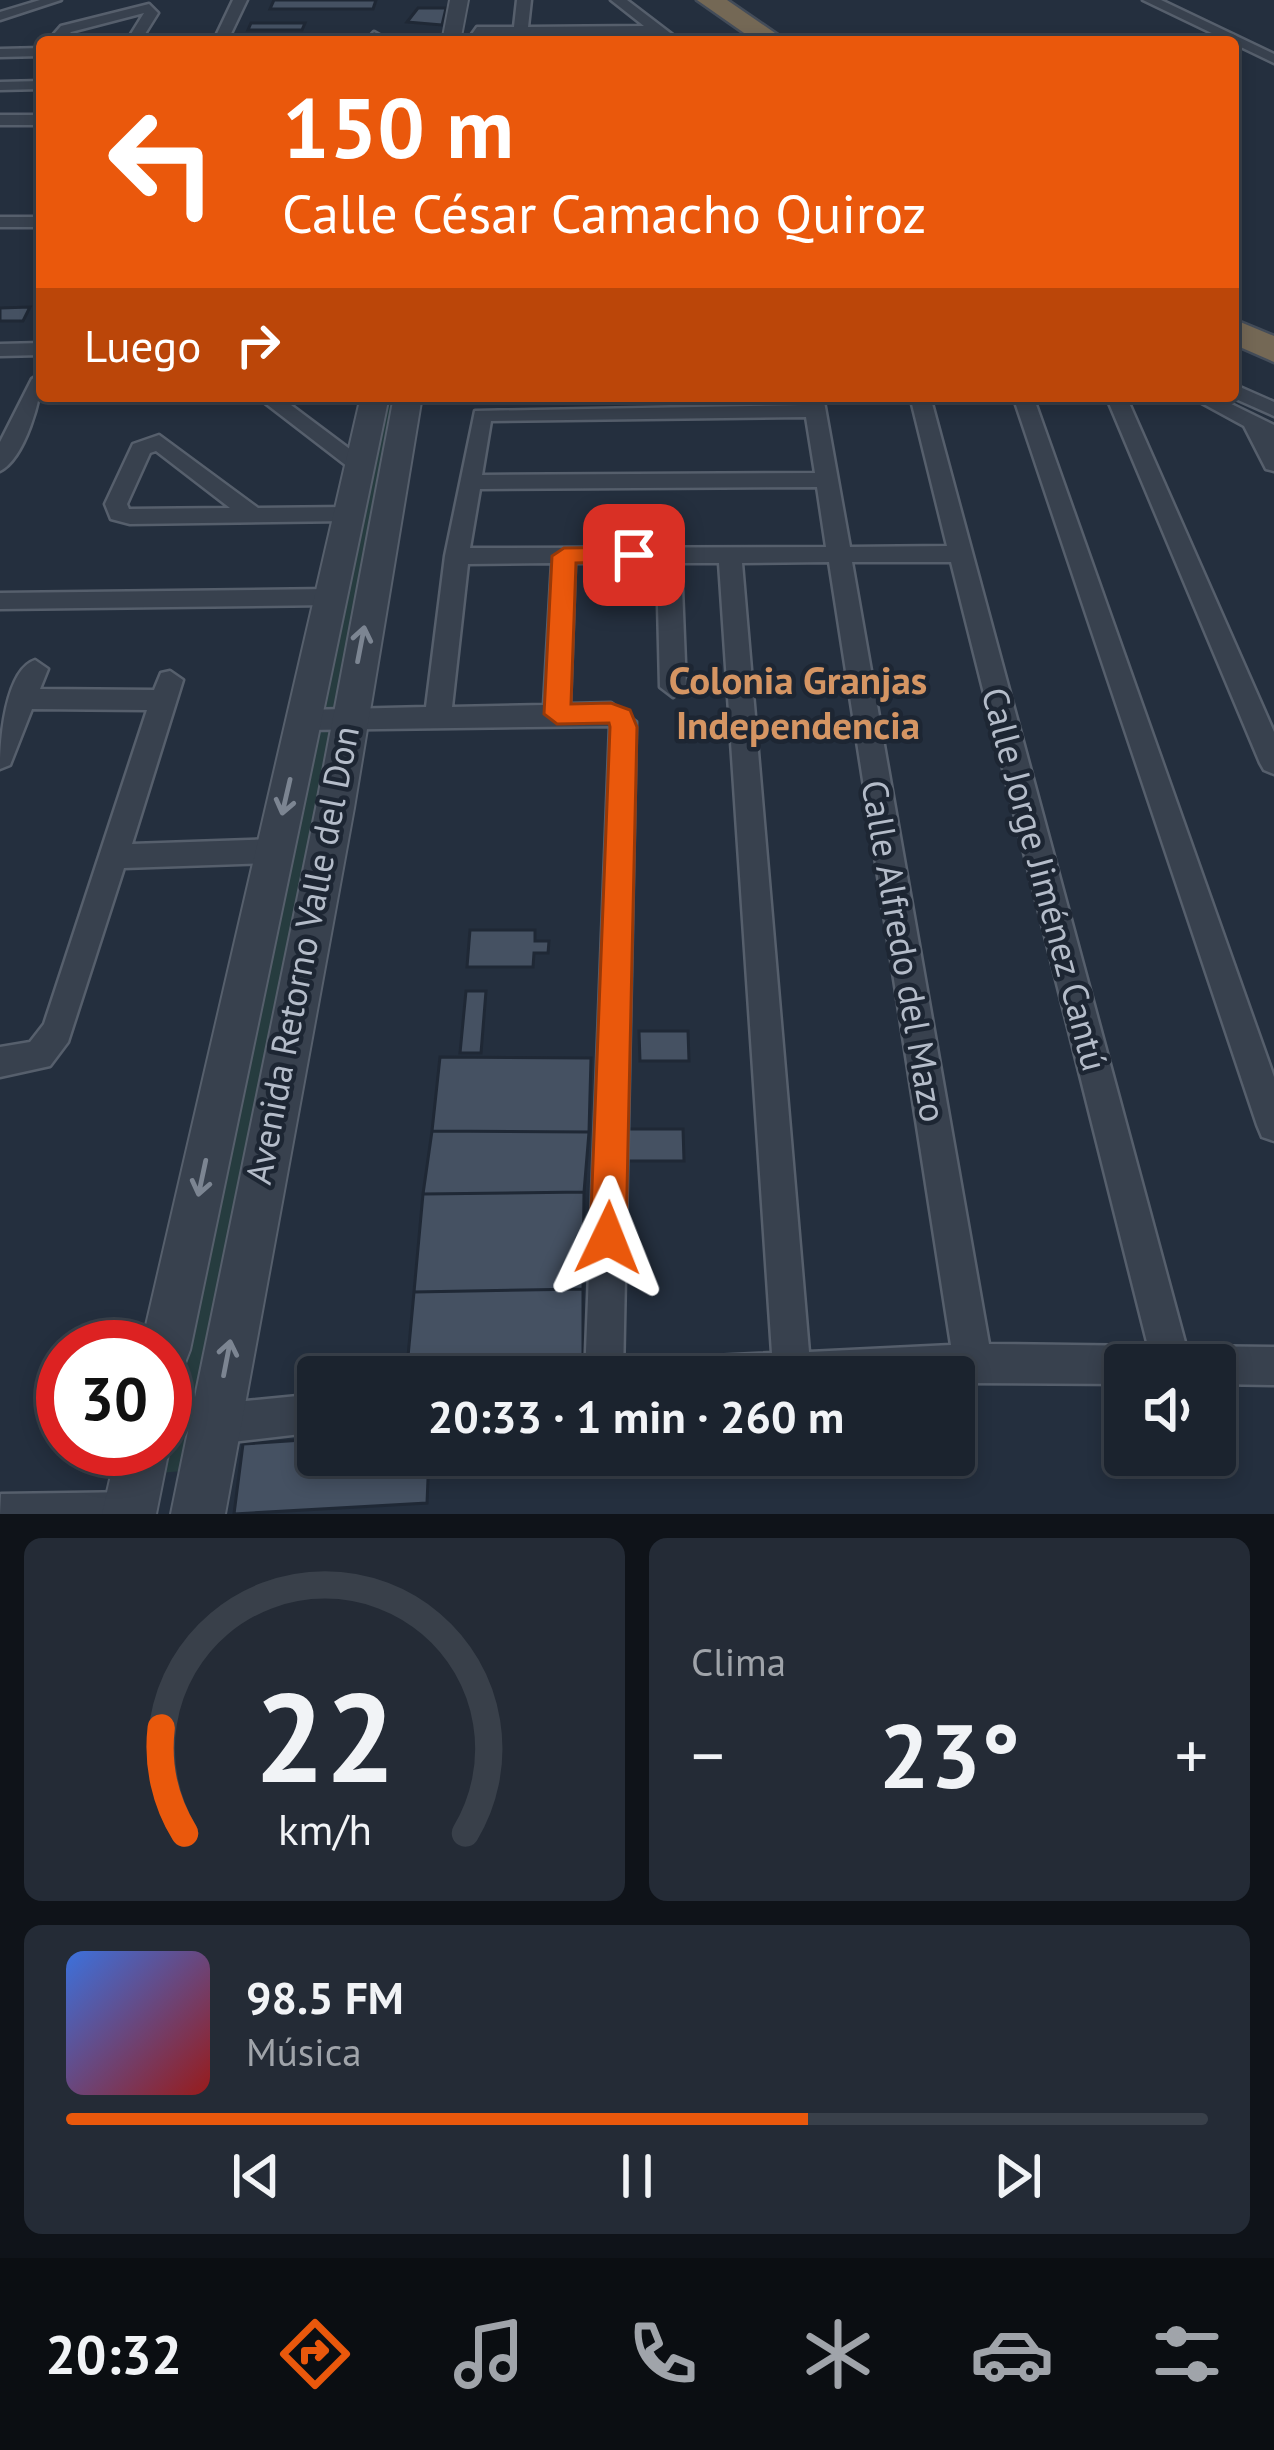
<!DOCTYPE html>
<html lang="es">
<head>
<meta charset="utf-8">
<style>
	:root { --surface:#1b232e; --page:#242b36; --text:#f1f3f6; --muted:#a0a4aa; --line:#39404a; --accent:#ea580c }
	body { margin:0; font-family:"PT Sans",sans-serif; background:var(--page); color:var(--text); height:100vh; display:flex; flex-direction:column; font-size:45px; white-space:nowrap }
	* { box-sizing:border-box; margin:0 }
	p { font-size:39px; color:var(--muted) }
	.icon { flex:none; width:66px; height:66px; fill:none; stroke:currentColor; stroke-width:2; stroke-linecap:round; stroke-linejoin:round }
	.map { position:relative; height:1514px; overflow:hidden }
	.drawer { display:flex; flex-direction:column; gap:24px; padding:24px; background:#0f1319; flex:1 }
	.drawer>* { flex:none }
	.top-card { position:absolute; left:36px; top:36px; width:1203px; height:366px; border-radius:12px; box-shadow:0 6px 18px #0003,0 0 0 3px var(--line); background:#ea580c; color:#fff; overflow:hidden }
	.fabs { position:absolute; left:1104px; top:1344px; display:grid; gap:24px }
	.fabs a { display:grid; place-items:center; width:132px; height:132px; border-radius:12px; background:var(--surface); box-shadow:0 6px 18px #0003,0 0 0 3px var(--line); font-size:60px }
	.speed { position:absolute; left:36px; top:1320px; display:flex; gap:24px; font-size:60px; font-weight:700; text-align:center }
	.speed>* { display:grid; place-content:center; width:156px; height:156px; border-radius:50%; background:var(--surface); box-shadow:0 6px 18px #0003,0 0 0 3px var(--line); line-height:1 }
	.speed .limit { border:18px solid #d22; background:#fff; color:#111 }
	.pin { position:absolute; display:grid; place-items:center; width:102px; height:102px; color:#fff; margin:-51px; border-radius:24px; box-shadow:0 6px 18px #0006 }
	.me { position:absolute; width:132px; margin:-66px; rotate:2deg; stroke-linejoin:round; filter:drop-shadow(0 0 9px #0008) }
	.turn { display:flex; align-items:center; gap:42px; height:252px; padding:0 48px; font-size:54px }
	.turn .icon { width:156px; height:156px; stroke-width:2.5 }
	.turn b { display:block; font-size:84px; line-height:102px }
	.then { display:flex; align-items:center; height:114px; padding:0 48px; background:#0003; gap:24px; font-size:45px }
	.big { font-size:90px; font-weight:700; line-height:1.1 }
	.drawer .tile { flex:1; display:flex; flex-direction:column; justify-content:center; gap:18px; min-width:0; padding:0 42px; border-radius:18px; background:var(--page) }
	.drawer .dial { align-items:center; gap:0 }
	.dial svg { height:312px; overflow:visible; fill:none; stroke:var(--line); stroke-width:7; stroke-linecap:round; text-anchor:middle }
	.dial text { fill:var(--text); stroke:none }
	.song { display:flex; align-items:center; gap:36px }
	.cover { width:144px; height:144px; border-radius:18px; background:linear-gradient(135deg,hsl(220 70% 55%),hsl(0 70% 35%)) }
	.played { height:12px; border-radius:6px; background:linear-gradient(90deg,var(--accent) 65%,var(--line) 65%) }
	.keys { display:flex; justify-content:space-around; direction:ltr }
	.heat { display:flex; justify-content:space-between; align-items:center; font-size:66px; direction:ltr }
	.drawer .tiles { flex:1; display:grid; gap:24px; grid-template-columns:1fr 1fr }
	.tile:last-child { grid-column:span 2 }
	.trip { position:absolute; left:297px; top:1356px; width:678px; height:120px; border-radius:12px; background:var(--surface); box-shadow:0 6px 18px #0003,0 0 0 3px var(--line); font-weight:700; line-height:120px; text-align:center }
	.dock { display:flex; height:192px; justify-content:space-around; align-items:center; background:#0b0e12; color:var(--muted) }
	.dock .icon { width:84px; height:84px }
	.dock .active { color:var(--accent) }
	.dock b { font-size:54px; color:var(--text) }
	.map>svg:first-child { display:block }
	.green { fill:#263c3f }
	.building { fill:#455162; stroke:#1f2835; stroke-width:3 }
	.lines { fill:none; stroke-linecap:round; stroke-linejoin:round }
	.minor-casing { stroke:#565f6c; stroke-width:5 }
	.tertiary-casing { stroke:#565f6c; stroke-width:4 }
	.motorway-casing { stroke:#434c59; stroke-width:5 }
	.minor { fill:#38414e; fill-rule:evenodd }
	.tertiary { fill:#38414e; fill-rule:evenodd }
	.motorway { fill:#746855; fill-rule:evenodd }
	.oneway { stroke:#7c8592 }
	.route { fill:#ea580c; stroke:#983908; stroke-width:3 }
	.labels { text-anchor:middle; stroke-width:9; stroke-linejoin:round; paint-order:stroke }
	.street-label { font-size:36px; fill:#b4bcc9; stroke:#1d2633 }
	.neighbourhood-label { font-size:39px; font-weight:bold; fill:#d59563; stroke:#1d2633 }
</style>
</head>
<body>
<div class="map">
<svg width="1274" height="1514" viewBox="0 0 1274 1514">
	<rect width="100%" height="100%" fill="#242f3e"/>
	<path class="green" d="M384 396H403L195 1470 159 1473Z"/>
	<path class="building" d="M274 0H376L373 9H270Z
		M418 8H446L442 25 407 22Z
		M251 23H305L302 30H248Z
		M30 307 23 321H0V308Z
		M470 930H535V941H549L548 953H534L533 967H467Z
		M466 991H486L481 1053H460Z
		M639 1031H688L689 1061H640Z
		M440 1057 591 1058 589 1132 432 1131Z
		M623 1129H683L684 1161H623Z
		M432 1131 589 1132 584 1192 423 1194Z
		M584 1192 583 1289 414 1292 423 1194Z
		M583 1289V1361L407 1367 414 1292Z
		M318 1439V1455H429L427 1503 234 1514 243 1444Z"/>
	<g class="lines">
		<g class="minor-casing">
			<path id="minor" d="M40 0H61L0 20V12Z
				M233 0H247L227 42H213Z
				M517 0H531L528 27 644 26 611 0H627L682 42H666L655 34 527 35 526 42H512L513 35 472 34 477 27H514Z
				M1143 0H1161L1274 54V63Z
				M149 4 158 13 140 42H126L144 13 71 32 62 42H47L61 26Z
				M374 32 381 36 379 42H365Z
				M42 48V56L0 57V49Z
				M42 81V89L0 90V82Z
				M0 115H42V125H0Z
				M0 217H42V227H0Z
				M42 343V355L0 356V344Z
				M42 373C42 397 25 459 0 471V442L32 379Z
				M1233 384 1274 402V416L1229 396H1233Z
				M256 396H279L371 465 368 470H352Z
				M803 396H823L850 547 947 546 910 396H930L1186 1346 1274 1347V1385L1215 1384V1365H1125V1384L954 1383V1377H654L659 1363 673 1358 772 1353 719 563H681L686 687 673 697 660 687 657 563H575L570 704 611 703 636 722 623 1377H585L610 726 305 730 292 720 305 710 426 707 445 556 475 411 804 405ZM806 417 815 473 482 475 491 421ZM817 487 826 547 470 548 480 489ZM829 562 951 1345 809 1352 742 563ZM852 562H951L1148 1346 989 1344ZM552 563 544 705 452 707 468 564Z
				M1013 396H1033L1274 1077V1141L1262 1137 1257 1125Z
				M1106 396H1126L1274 732V774L1264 770 1260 763Z
				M1189 396H1215L1274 425V471L1266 469 1244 426Z
				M159 435 258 508 348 507 359 514 348 521 130 524 111 519 105 504 133 444ZM156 451 230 508 129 509 127 504 150 453Z
				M330 589 342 597 330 605 0 609V593Z
				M35 660 48 669 40 689 154 690 161 673 170 671 183 680 132 844 274 839 284 843 288 851 284 859 274 863 124 868 68 1042 50 1066 0 1077V1047L30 1042 44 1024 147 710 32 709 10 765 0 769C0 741 5 670 35 660Z
				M318 1394V1432L214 1444 200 1438 194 1424 200 1410 214 1404Z
				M135 1492 149 1498 155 1514H0L1 1494Z"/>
		</g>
		<g class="tertiary-casing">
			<path id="tertiary" d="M450 0H468L460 42H442Z
				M361 396H389L190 1350 183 1368 165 1375V1347H141Z
				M394 396H422L354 808 225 1514H171L316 808Z
				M165 1438 169 1449 156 1514H102L117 1449H165Z"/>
		</g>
		<g class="motorway-casing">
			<path id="motorway" d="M697 0H727L788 42H757Z
				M1233 319 1274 336V362L1233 344Z"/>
		</g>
		<use href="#minor" class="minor"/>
		<use href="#tertiary" class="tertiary"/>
		<use href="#motorway" class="motorway"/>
	</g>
	<defs><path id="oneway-shaft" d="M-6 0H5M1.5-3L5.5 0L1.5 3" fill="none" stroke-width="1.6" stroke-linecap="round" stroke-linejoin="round" transform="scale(3)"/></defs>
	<g class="oneway">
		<use href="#oneway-shaft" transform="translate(361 644) rotate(-79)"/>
		<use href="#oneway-shaft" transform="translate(286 797) rotate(103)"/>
		<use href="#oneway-shaft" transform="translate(202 1178) rotate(102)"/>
		<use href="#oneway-shaft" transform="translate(227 1358) rotate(-79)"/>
	</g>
	<path class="route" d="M634 547 642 550V561L576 563 571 704 611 703 630 710 637 727 626 1238 621 1251 608 1256 596 1251 590 1238 610 727 609 723 557 724 544 714 552 556 564 548Z"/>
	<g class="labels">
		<g class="street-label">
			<text transform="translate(1045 879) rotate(75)" y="13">Calle Jorge Jiménez Cantú</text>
			<text transform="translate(904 951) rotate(80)" y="13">Calle Alfredo del Mazo</text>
			<text transform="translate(302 955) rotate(-79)" y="13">Avenida Retorno Valle del Don</text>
		</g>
		<g class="neighbourhood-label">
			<text x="798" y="694">Colonia Granjas<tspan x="798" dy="45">Independencia</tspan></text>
		</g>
	</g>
</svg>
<div class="fabs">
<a><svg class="icon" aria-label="sound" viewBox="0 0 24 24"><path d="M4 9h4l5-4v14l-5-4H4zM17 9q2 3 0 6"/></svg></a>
</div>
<div class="speed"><div class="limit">30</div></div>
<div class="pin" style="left:634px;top:555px;background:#d93025"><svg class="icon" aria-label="arrive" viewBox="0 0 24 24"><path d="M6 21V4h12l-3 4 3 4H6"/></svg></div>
<svg class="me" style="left:608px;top:1238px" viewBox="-20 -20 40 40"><path d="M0-17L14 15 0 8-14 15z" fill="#ea580c" stroke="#fff" stroke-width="4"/></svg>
<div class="trip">20:33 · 1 min · 260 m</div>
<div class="top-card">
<div class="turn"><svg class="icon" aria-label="left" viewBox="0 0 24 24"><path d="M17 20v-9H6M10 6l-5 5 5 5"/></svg><div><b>150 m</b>Calle César Camacho Quiroz</div></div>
<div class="then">Luego<svg class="icon" aria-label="right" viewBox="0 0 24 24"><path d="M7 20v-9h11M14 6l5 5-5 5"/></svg></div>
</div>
</div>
<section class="drawer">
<div class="tiles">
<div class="tile dial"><svg viewBox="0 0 100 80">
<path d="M14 69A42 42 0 1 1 86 69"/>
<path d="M14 69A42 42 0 0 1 8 42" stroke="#ea580c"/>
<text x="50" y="56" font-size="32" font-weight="700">22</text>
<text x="50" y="72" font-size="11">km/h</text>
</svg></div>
<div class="tile"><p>Clima</p>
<div class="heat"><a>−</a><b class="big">23°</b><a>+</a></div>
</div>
<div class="tile">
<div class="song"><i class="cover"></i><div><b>98.5 FM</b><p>Música</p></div></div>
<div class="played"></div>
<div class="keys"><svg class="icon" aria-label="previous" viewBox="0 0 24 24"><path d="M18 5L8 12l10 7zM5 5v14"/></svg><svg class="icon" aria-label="pause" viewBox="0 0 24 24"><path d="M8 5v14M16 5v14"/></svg><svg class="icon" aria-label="next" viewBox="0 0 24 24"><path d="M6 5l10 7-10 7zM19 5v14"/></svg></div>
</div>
</div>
</section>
<nav class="dock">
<b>20:32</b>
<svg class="icon active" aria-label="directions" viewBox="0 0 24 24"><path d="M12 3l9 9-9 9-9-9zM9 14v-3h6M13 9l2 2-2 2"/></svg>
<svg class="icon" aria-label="music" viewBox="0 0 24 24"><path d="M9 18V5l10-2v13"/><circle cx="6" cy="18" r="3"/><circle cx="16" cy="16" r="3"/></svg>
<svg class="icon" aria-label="phone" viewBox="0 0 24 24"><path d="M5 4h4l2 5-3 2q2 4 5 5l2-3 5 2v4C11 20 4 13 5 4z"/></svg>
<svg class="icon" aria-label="climate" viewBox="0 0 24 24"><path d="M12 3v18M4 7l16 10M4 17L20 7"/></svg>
<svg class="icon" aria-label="car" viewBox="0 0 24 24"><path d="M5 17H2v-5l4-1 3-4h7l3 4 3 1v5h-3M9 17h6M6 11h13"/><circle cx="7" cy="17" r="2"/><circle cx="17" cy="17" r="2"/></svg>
<svg class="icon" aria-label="filters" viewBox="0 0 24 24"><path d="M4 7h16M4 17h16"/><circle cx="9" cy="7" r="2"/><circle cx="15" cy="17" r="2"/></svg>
</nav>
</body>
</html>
